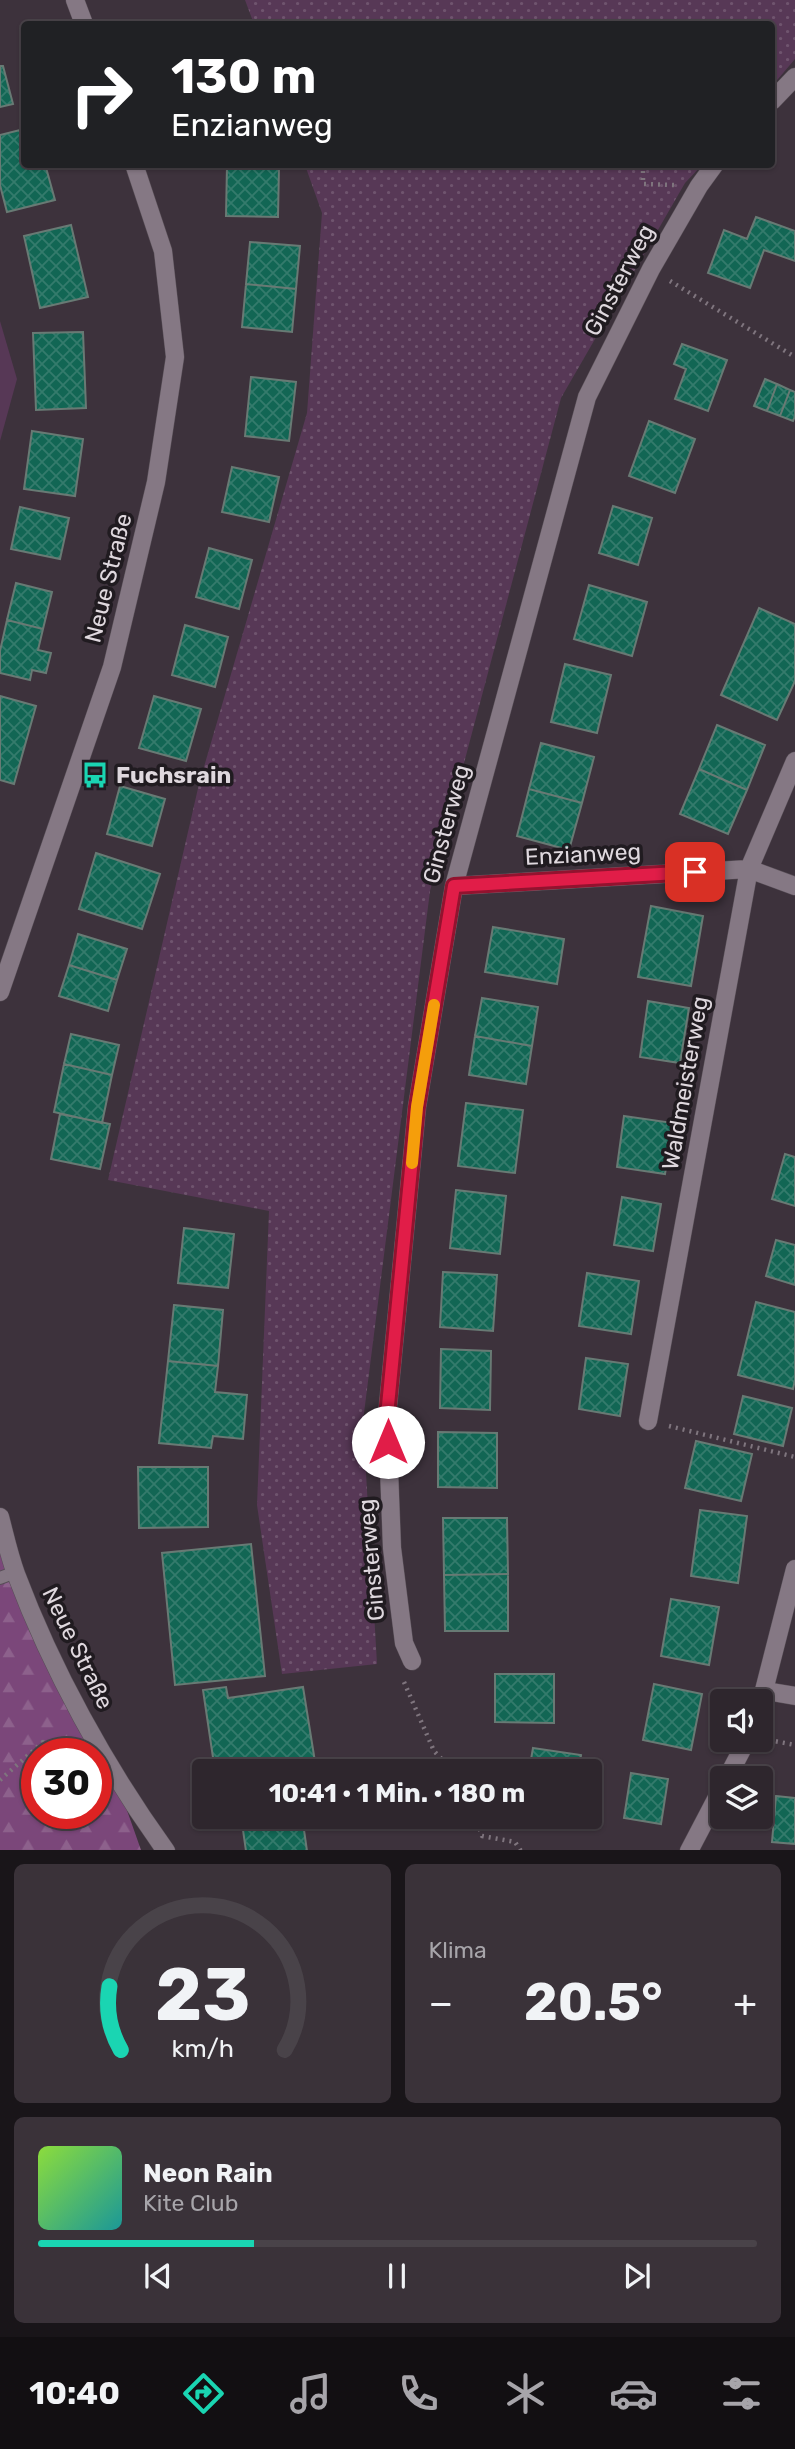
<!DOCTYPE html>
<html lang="de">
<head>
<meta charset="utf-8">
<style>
	:root { --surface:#2e262d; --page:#3a3239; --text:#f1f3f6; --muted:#a7a5aa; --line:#494349; --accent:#1ad5b2 }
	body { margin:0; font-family:Rubik,sans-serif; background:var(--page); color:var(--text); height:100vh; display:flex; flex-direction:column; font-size:26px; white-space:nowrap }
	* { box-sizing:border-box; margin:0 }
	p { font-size:23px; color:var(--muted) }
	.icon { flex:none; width:38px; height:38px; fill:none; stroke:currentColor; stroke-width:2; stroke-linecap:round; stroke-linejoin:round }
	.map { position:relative; height:1850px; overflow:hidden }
	.side { display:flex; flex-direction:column; gap:14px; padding:14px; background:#191519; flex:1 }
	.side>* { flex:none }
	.banner { position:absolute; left:21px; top:21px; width:754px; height:147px; border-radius:7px; box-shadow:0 2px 5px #0004,0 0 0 2px var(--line); background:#202124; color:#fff; overflow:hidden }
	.tools { position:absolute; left:710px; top:1689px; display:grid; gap:14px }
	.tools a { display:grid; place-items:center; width:63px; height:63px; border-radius:7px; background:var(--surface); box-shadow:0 2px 5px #0004,0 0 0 2px var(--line); font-size:35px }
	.speed { position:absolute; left:21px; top:1738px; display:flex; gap:14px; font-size:35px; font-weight:700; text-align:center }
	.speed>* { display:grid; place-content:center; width:91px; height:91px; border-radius:50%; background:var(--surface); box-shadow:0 2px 5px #0004,0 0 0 2px var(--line); line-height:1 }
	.speed .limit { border:10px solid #d22; background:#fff; color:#111 }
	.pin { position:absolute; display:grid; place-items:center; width:60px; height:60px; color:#fff; margin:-30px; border-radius:14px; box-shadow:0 4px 10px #0006 }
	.me { position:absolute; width:77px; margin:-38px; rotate:0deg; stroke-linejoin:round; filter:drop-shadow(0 0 5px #0008) }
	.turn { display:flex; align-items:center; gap:24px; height:147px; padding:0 35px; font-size:32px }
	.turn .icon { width:91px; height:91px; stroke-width:2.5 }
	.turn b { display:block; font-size:49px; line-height:60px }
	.big { font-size:52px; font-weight:700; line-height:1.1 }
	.side .widget { flex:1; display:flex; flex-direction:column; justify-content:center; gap:10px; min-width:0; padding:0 24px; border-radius:10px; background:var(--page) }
	.side .dial { align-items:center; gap:0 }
	.dial svg { height:182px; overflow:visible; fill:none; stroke:var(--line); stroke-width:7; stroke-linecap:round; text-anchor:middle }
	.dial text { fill:var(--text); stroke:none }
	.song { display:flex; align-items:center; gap:21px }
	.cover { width:84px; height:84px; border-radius:10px; background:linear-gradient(135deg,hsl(90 70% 55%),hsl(180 70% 35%)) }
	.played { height:7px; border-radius:4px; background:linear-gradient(90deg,var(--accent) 30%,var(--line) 30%) }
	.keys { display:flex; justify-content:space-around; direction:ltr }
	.heat { display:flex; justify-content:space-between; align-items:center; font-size:38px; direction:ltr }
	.side .tiles { flex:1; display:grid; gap:14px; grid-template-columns:1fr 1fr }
	.widget:last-child { grid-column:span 2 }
	.trip { position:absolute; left:192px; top:1759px; width:410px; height:70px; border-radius:7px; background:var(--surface); box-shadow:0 2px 5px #0004,0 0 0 2px var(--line); font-weight:700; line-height:70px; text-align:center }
	.tab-bar { display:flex; height:112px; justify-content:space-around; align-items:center; background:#120f12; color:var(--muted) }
	.tab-bar .icon { width:49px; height:49px }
	.tab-bar .active { color:var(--accent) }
	.tab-bar b { font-size:32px; color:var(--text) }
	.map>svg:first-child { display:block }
	.grass { fill:#573856 }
	.forest { fill:url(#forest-firs); fill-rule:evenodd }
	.garden { fill:url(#garden-dots) }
	.building { fill:url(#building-cross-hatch); stroke:#687a74; stroke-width:2 }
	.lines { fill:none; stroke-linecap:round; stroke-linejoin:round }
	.service-casing { stroke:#584f57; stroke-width:14 }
	.minor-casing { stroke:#584f57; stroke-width:19 }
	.path { stroke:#7f757e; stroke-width:4.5; stroke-dasharray:2 5; stroke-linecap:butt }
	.service { stroke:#857884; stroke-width:12 }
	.minor { stroke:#857884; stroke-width:18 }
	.route-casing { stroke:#92132f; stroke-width:18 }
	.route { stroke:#e11d48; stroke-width:12 }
	.slow { stroke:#f59e0b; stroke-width:12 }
	.labels { text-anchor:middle; stroke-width:7; stroke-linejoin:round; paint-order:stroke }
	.street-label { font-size:23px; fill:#dfd8de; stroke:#201b20 }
	.poi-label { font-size:23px; font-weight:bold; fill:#dfd8de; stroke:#201b20; text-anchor:start }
</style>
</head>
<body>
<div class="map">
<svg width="795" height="1851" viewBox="0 0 795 1851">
	<defs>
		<pattern id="forest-firs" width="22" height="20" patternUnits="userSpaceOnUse" patternTransform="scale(1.75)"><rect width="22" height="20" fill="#7b477a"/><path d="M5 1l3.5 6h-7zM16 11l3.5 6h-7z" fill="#8d618c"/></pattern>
		<pattern id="garden-dots" width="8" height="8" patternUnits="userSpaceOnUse" patternTransform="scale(1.75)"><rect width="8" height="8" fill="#573856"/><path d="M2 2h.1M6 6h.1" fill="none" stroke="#6f546e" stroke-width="1.8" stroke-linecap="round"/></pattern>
		<pattern id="building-cross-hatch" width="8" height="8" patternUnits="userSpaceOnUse" patternTransform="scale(1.75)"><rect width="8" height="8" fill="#126654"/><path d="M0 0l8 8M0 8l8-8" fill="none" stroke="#347b6c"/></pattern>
	</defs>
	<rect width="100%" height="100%" fill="#3d323c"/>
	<path class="grass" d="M0 321 17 379 0 441Z"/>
	<path class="forest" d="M0 1517 16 1572 111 1765 141 1850H0ZM37 1754H96V1813H37Z"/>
	<path class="garden" d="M245 0H795V59L772 86V24H254Z
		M305 165H702L685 183 561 398 430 891 363 1421 377 1664 282 1674 257 1505 269 1211 108 1180 199 784 307 413 322 213Z"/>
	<path class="building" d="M0 66H3L13 104 0 107Z
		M24 129V164H45L55 200 7 212 0 185V135Z
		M261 164V167H279L278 217 226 216 227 166 210 164Z
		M756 217 795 231V261L764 250 750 288 708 273 724 230 747 239Z
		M71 225 88 297 40 308 24 236Z
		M250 242 300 246 296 289 246 284Z
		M246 284 296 289 292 332 242 327Z
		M83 332 86 408 36 410 33 333Z
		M682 344 727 360 708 411 675 399 686 369 674 364Z
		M251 377 296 382 289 441 245 436Z
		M765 379 777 384 767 411 754 406Z
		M777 384 790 390 780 416 767 411Z
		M790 390 795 392V416L793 421 780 416Z
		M649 421 695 439 675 493 629 476Z
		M32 431 83 439 75 496 24 489Z
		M232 467 279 477 269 522 222 512Z
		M613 506 652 518 638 565 599 553Z
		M20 507 69 518 60 559 11 549Z
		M209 548 252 560 239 609 196 597Z
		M16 583 52 592 43 629 7 620Z
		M589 585 647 602 632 656 574 639Z
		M759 608 795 624V681L777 720 721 695Z
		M7 620 43 629 38 650 51 653 46 673 32 670 30 680 0 673V651Z
		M185 625 228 637 215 687 172 675Z
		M565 664 611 675 597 733 551 722Z
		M0 696 36 706 14 784 0 780Z
		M154 696 201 709 186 761 139 748Z
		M717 725 765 745 747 790 699 769Z
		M541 743 594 757 582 803 529 789Z
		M699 769 747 790 728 834 680 814Z
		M120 786 165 799 152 846 107 834Z
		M529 789 582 803 569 850 517 836Z
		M96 853 160 874 142 929 79 909Z
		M651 906 703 916 691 986 638 977Z
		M493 927 564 939 557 984 485 972Z
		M78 934 127 949 117 980 69 965Z
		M69 965 117 980 108 1011 59 996Z
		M482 998 538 1007 532 1046 475 1036Z
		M648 1001 689 1008 680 1063 640 1057Z
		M71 1034 119 1045 112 1075 64 1064Z
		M475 1036 532 1046 526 1084 469 1075Z
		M64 1064 112 1075 102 1123 54 1112Z
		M466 1103 523 1110 515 1173 458 1166Z
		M60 1114 110 1124 100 1169 51 1159Z
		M624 1116 673 1123 665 1174 617 1167Z
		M785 1154 795 1157V1206L772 1199Z
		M456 1190 506 1196 500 1254 450 1248Z
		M622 1197 661 1204 653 1251 614 1245Z
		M184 1228 234 1234 228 1288 178 1283Z
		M776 1240 795 1245V1285L766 1276Z
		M443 1272 497 1275 493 1331 440 1327Z
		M587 1273 639 1281 631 1334 579 1326Z
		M756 1302 795 1312V1380L793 1389 738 1375Z
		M174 1305 223 1310 218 1366 168 1361Z
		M441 1349 491 1351 490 1410 440 1408Z
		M586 1358 628 1364 620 1416 579 1409Z
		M168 1361 218 1366 215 1392 247 1395 243 1439 213 1436 211 1448 159 1443Z
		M743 1396 792 1408 783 1446 734 1434Z
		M438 1432 497 1433V1488L438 1487Z
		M696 1441 752 1454 741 1501 685 1488Z
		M138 1467H208V1527L139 1528Z
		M700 1510 747 1516 738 1583 691 1576Z
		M443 1518H507L508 1574 444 1575Z
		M251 1544 265 1676 175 1685 162 1553Z
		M508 1574V1631H445L444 1575Z
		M671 1599 719 1607 709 1665 661 1656Z
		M495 1674H554V1723L495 1722Z
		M654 1684 702 1694 691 1750 643 1740Z
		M226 1687 228 1698 303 1687 316 1768 305 1771H215L203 1690Z
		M533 1748 581 1755 579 1771H529Z
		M631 1773 668 1779 661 1824 624 1818Z
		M776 1796 795 1798V1844L772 1842Z
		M241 1816H302L307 1851H246Z"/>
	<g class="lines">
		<g class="service-casing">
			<path id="service" d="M0 1578 16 1572"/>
		</g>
		<g class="minor-casing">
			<path id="minor" d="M75 0 84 24
				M772 101 795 77
				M454 886 749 869 795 886
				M0 992 112 667 156 482 175 357 163 251 134 164
				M648 1421 749 869 795 761
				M0 1517C5 1536 9 1555 16 1574 52 1670 106 1768 166 1851
				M412 1661 404 1643 392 1548 387 1416 417 1107 454 886 587 397 651 269 699 186 715 164
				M766 1691 795 1696
				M761 1702 795 1569
				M727 1778 747 1740
				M689 1851 723 1786"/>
		</g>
		<path class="path" d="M643 164V184L674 185
			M670 281 795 357
			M669 1426 795 1457
			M404 1682 434 1751 453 1771
			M769 1740 795 1745
			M0 1780 43 1742 57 1754
			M475 1816 482 1836 515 1842 521 1851"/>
		<use href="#service" class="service"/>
		<use href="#minor" class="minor"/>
	</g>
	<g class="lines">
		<g class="route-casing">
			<path id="route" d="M388 1442 387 1416 417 1107 454 886 695 872"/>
		</g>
		<use href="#route" class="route"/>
		<path class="slow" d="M412 1163 417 1107 434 1005"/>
	</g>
	<defs>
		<g id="bus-bare" transform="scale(2.1)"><path d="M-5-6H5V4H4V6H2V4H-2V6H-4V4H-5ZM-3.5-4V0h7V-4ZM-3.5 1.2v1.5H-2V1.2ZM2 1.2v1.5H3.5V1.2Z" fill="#1ad5b2" stroke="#201b20" stroke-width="2.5" paint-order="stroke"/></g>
	</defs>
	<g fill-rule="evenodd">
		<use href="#bus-bare" x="95" y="775"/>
	</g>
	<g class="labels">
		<g class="street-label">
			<text transform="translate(619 280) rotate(-62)" y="8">Ginsterweg</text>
			<text transform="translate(108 578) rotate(-76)" y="8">Neue Straße</text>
			<text transform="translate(446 824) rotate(-75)" y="8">Ginsterweg</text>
			<text transform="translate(583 854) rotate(-3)" y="8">Enzianweg</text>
			<text transform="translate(685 1083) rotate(-80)" y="8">Waldmeisterweg</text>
			<text transform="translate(371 1560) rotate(-95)" y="8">Ginsterweg</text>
			<text transform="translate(78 1648) rotate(64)" y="8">Neue Straße</text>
		</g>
		<g class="poi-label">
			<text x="116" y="783">Fuchsrain</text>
		</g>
	</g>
</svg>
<div class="tools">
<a><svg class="icon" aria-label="sound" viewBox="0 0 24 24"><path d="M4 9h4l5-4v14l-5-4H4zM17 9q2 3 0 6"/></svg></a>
<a><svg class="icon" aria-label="layers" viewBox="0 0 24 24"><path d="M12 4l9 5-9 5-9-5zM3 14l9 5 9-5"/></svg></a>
</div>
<div class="speed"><div class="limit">30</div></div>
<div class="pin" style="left:695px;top:872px;background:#d93025"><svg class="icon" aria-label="arrive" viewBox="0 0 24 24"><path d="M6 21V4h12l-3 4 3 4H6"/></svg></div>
<svg class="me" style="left:388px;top:1442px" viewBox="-20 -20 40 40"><circle r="19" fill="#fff"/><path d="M0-13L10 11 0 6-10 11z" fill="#e11d48"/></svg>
<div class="trip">10:41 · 1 Min. · 180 m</div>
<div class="banner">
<div class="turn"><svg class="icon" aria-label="right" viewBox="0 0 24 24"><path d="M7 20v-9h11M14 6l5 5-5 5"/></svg><div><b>130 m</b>Enzianweg</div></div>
</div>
</div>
<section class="side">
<div class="tiles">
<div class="widget dial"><svg viewBox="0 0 100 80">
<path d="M14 69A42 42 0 1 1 86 69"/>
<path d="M14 69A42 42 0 0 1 9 41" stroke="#1ad5b2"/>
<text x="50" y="56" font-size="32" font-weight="700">23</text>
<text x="50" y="72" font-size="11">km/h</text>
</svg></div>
<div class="widget"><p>Klima</p>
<div class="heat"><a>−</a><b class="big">20.5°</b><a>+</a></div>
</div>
<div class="widget">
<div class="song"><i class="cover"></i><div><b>Neon Rain</b><p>Kite Club</p></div></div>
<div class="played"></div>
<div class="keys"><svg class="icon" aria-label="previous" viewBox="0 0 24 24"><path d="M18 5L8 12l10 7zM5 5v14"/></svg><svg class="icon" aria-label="pause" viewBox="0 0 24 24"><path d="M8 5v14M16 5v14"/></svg><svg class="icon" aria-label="next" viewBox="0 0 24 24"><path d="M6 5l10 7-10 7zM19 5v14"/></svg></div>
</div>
</div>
</section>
<nav class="tab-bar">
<b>10:40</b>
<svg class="icon active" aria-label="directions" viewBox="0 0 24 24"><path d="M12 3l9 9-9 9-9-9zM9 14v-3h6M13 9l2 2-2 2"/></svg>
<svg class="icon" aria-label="music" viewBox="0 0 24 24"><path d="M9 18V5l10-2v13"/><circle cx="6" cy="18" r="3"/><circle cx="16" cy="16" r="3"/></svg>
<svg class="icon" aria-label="phone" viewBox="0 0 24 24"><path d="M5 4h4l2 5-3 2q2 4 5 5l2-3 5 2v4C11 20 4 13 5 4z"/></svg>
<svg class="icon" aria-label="climate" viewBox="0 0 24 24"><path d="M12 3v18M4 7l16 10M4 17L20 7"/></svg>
<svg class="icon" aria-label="car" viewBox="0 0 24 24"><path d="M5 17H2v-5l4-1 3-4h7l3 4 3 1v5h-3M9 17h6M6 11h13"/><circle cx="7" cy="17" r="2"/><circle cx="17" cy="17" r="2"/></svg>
<svg class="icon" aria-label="filters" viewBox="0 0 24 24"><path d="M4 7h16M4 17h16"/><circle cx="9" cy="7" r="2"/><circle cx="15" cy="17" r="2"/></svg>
</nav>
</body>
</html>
